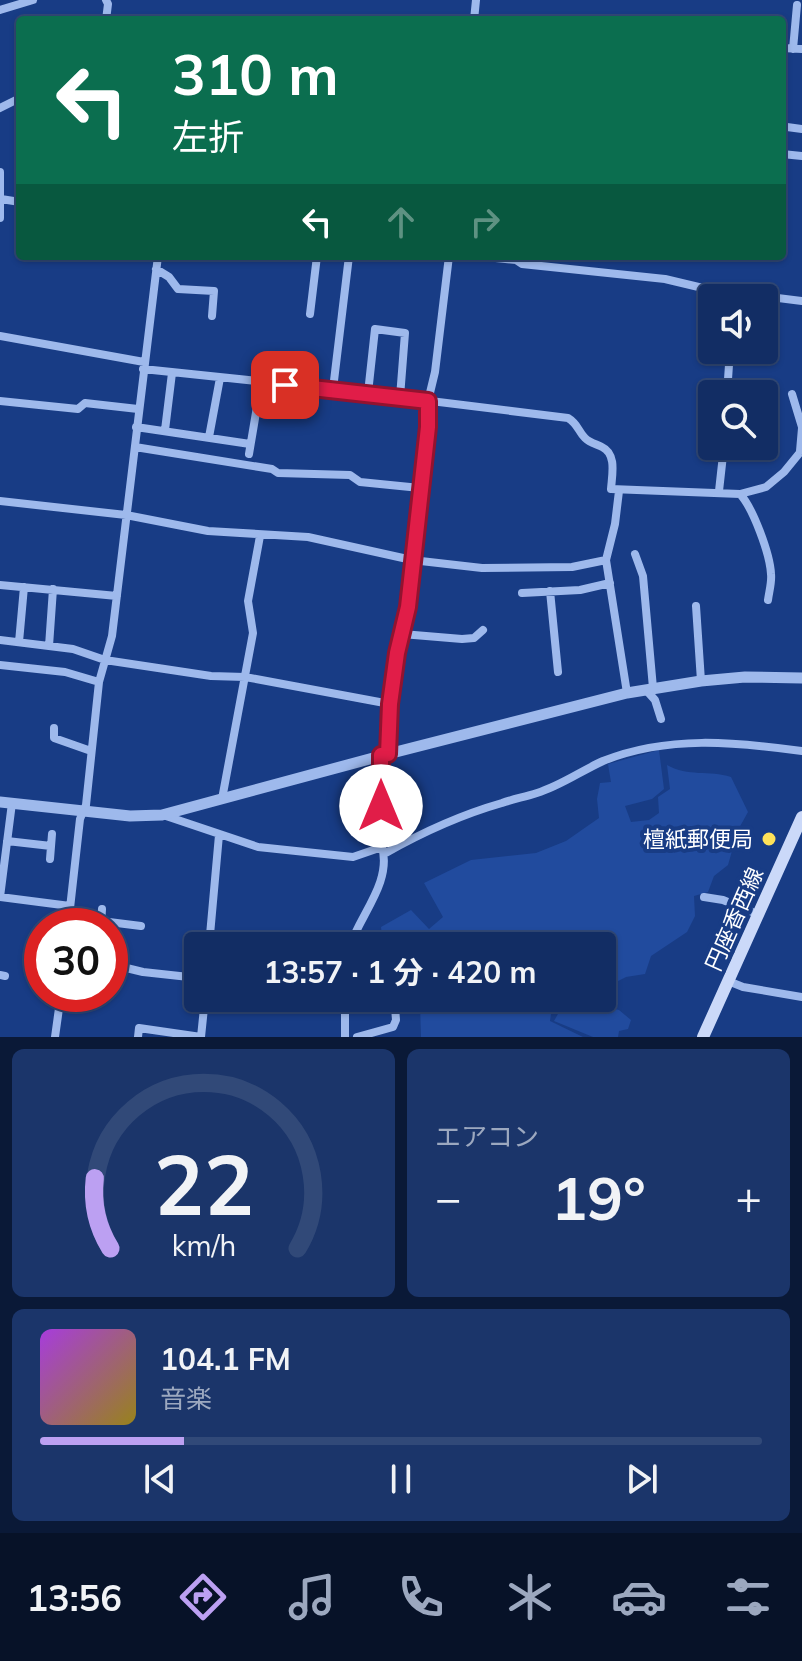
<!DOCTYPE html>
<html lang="ja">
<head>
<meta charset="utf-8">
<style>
	:root { --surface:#122d64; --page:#1b356a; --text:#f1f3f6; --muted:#9ca8bf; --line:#314978; --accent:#bca0f2 }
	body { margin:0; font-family:Mulish,"Noto Sans JP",sans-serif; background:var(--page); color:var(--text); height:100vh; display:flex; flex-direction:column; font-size:30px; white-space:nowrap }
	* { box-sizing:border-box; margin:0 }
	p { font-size:26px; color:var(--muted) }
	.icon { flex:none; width:44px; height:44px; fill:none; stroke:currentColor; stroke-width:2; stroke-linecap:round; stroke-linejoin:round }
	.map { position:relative; height:1037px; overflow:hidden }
	.sheet { display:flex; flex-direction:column; gap:12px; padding:12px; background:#0a1937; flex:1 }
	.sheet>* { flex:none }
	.banner { position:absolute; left:16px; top:16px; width:770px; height:244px; border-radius:8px; box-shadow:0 2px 6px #0004,0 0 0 2px var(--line); background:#0b6e4f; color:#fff; overflow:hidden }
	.tools { position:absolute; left:698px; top:284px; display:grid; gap:16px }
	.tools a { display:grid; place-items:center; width:80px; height:80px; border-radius:8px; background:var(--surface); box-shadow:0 2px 6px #0004,0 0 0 2px var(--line); font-size:40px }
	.speed { position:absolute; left:24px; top:908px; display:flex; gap:16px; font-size:40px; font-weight:700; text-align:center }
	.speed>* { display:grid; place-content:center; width:104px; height:104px; border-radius:50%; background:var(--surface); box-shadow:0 2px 6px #0004,0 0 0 2px var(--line); line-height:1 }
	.speed .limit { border:12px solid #d22; background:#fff; color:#111 }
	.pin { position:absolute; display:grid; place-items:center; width:68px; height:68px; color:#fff; margin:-34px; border-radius:16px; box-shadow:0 4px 12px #0006 }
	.me { position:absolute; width:88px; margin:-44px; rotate:0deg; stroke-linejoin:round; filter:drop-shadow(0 0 6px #0008) }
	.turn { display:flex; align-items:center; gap:28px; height:168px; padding:0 24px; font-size:36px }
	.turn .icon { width:104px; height:104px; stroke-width:2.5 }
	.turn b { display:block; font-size:56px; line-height:68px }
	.lanes { display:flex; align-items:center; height:76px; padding:0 24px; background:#0003; justify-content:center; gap:40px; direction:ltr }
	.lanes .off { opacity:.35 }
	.big { font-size:60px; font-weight:700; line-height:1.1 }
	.sheet .widget { flex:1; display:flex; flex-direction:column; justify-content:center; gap:12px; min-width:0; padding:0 28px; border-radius:12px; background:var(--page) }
	.sheet .dial { align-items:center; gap:0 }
	.dial svg { height:208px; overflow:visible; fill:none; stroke:var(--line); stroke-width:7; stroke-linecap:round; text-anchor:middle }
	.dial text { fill:var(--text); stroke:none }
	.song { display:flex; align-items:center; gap:24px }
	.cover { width:96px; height:96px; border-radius:12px; background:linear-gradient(135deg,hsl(280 70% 55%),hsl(50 70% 35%)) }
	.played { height:8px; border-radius:4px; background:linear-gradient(90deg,var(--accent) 20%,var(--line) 20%) }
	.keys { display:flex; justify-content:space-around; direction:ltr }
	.heat { display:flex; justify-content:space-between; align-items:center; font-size:44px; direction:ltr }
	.sheet .tiles { flex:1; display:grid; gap:12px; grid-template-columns:1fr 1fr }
	.widget:last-child { grid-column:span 2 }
	.trip { position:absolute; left:184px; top:932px; width:432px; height:80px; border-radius:8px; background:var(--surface); box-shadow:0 2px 6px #0004,0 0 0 2px var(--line); font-weight:700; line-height:80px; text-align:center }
	.tab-bar { display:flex; height:128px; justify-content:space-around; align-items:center; background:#071228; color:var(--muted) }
	.tab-bar .icon { width:56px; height:56px }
	.tab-bar .active { color:var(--accent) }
	.tab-bar b { font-size:36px; color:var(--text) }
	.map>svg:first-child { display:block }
	.green { fill:#214b9e }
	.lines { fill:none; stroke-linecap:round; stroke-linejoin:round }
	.minor { stroke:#9eb9ec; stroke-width:8 }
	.tertiary { stroke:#9eb9ec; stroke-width:11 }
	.secondary { stroke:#cbd9f9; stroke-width:12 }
	.route-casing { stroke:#92132f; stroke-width:20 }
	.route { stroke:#e11d48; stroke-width:14 }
	.poi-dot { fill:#ffe259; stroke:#183c85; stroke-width:3 }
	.labels { text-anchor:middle; stroke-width:8; stroke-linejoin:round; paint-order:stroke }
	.poi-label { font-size:22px; fill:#fff; stroke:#183c85; text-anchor:end }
	.street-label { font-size:22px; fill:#fff; stroke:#183c85 }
</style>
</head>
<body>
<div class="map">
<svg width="802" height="1037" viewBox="0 0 802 1037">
	<rect width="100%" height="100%" fill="#183c85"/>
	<path class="green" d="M659 750 664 789 652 799 625 806 631 822 649 820 659 813 658 797 670 789 667 765C688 777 709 770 731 777L748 812 738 830 728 865 714 876 708 892 694 896 695 916 687 932 651 956 645 974 626 977 602 989V946H404L402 943 383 945 381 927 411 910 429 929 443 917 424 883 471 860 536 853 566 841 599 818 597 799 600 783 611 782 608 764Z
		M426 998H559L553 1000 550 1021 583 1037H421L420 1004Z
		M567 998 588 1003 589 1001 578 998H607L610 1008 619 1010 631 1020 628 1029 619 1031 618 1037H593L554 1021Z"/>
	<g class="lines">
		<path class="minor" d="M106 0 108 4 106 20
			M0 10 33 0
			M474 20 476 0
			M782 48 802 49
			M793 49 797 5
			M0 108 20 98
			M787 127 802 129
			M782 154 802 156
			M0 172V218
			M1 199 20 202
			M476 256 516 260 522 264 665 279 707 289 802 301
			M156 269 169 277 178 289 214 291 212 316
			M310 314 317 256
			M0 336 144 362
			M143 369 333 389 568 418C578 424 578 431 585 438 590 443 596 444 602 447 617 454 612 475 611 489L740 494C753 508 770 554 771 574 772 582 769 592 768 600
			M333 389 349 256
			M368 393 375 329 405 333 400 397
			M727 394 730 350
			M792 394 802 427
			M0 401 78 409 85 403 138 409
			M136 427 250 444
			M165 430 172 373
			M209 437 220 378
			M135 447 272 469 278 473 350 475 360 482 420 488
			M800 451 802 428
			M249 454 261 383
			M619 491 615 524 606 560 627 693
			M719 491 724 446
			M740 494 766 487 784 472 802 450
			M0 501 126 515 208 531 308 537 412 560 482 568 572 567 606 560
			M635 554 643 576 653 688
			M0 585 117 596
			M550 591 558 672
			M522 593 580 590 610 583
			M696 606 701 681
			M402 634 462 639 474 638 483 630
			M0 640 73 649 105 660 211 676 245 677 390 704
			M19 642 24 587
			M49 646 53 589
			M0 665 65 672 99 682
			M646 690 655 700 661 719
			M54 728V738L91 751
			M388 754 390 704 397 653 408 607 428 427V401L435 372 449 256
			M222 799 253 633 248 601 260 536
			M163 815 258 847 353 857 382 847
			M7 841 51 846
			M384 854C421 833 460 815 502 803 513 799 525 797 537 793 560 786 581 771 603 761 668 735 735 742 802 751
			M50 859 52 834
			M0 897 12 803
			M0 897 70 906
			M704 897 723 900 757 914
			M68 921 101 925 102 909
			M101 921 141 926
			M68 926 80 819 86 805 99 682 112 636 158 256
			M209 946 219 835
			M350 946C360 915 392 882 382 847L381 755
			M110 964 143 972 198 978
			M0 975 5 976
			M728 981 743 987 802 997
			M55 1037 61 994
			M138 1037 139 1028 201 1037
			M201 1037 205 998
			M345 1037V998
			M357 1037 393 1027 396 1020 395 1007"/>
		<path class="tertiary" d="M0 802 130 816 162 815 388 754 627 693 701 681 745 677 802 678"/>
		<path class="secondary" d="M703 1037 802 817"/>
	</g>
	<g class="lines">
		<g class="route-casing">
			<path id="route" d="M285 385 428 401V427L408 607 397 653 390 704 388 754 381 755V806"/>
		</g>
		<use href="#route" class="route"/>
	</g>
	<circle class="poi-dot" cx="769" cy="839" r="8"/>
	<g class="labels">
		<g class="poi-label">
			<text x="753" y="847">檀紙郵便局</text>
		</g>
		<g class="street-label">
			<text transform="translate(734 919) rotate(-66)" y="8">円座香西線</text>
		</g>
	</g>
</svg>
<div class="tools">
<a><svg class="icon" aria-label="sound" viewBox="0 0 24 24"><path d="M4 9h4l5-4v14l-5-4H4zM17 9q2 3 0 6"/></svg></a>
<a><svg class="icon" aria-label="search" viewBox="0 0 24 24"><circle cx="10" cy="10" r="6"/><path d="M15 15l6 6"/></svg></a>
</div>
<div class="speed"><div class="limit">30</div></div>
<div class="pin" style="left:285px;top:385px;background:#d93025"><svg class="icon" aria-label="arrive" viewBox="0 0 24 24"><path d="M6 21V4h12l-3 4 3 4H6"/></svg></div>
<svg class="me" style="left:381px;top:806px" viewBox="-20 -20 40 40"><circle r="19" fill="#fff"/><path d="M0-13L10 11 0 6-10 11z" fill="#e11d48"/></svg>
<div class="trip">13:57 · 1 分 · 420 m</div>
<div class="banner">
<div class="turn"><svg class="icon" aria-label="left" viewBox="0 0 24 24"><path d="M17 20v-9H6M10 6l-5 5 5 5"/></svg><div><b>310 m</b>左折</div></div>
<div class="lanes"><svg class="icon" aria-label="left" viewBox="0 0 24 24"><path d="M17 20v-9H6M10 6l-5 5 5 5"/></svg><svg class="icon off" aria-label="ahead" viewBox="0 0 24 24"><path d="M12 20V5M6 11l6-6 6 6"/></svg><svg class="icon off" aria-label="right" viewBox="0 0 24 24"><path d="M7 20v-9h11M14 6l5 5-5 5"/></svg></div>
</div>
</div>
<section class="sheet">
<div class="tiles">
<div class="widget dial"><svg viewBox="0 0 100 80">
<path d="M14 69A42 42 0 1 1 86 69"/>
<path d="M14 69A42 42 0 0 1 8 42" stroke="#bca0f2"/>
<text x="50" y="56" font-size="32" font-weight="700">22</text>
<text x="50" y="72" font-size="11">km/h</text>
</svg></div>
<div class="widget"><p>エアコン</p>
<div class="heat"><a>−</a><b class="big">19°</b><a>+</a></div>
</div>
<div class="widget">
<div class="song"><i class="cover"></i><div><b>104.1 FM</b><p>音楽</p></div></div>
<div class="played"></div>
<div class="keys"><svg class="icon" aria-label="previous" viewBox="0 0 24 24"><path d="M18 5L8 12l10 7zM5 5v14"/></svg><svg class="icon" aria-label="pause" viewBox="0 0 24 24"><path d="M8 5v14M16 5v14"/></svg><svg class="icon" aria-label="next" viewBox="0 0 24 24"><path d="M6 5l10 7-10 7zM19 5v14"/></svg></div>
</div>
</div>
</section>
<nav class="tab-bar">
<b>13:56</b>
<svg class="icon active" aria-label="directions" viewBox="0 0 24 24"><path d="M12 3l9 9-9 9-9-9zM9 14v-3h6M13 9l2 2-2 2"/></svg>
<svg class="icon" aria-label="music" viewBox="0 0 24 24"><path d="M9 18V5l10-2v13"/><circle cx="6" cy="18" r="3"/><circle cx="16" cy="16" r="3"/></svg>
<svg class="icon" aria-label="phone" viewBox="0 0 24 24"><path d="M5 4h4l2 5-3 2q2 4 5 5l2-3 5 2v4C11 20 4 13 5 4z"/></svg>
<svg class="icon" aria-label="climate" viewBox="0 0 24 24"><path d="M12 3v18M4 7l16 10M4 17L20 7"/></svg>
<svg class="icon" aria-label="car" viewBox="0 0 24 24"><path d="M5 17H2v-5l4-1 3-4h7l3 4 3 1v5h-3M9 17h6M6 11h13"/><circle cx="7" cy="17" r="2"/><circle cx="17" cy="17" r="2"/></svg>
<svg class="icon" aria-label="filters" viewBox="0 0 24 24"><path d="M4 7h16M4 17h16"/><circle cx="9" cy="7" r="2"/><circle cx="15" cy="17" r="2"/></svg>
</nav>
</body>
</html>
